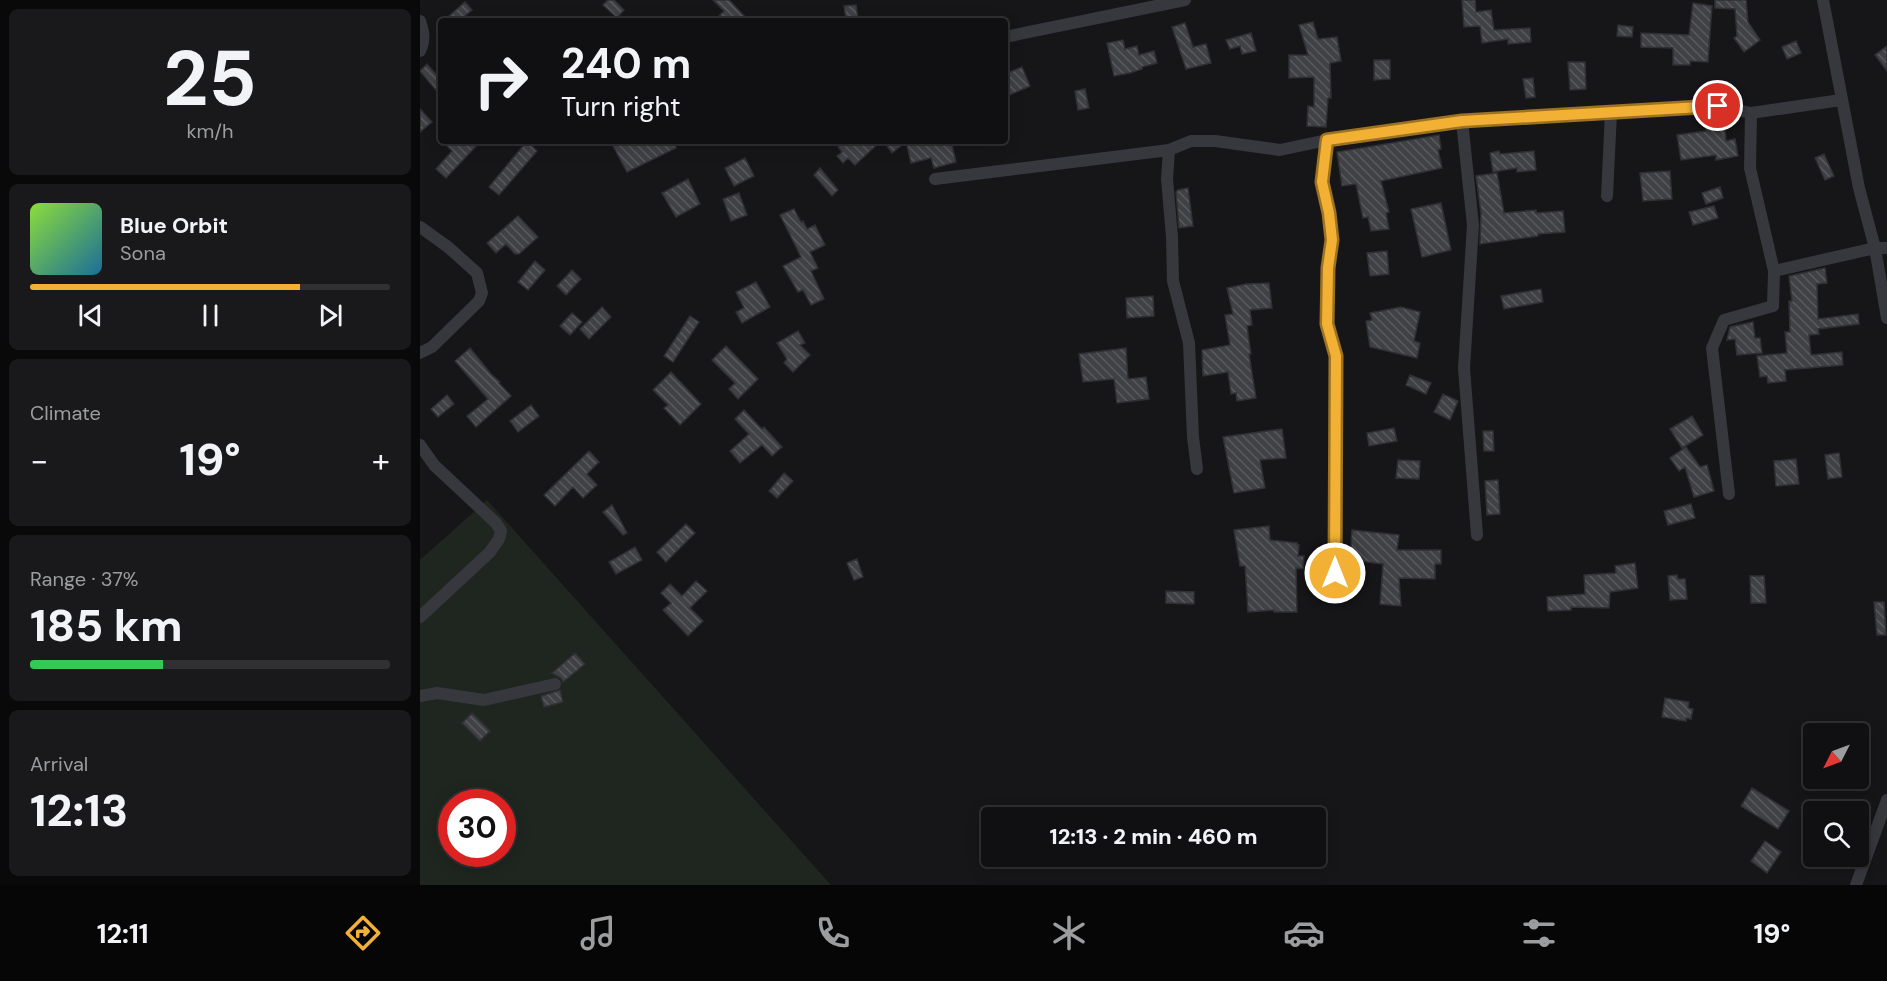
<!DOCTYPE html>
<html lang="en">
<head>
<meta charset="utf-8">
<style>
	:root { --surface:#101012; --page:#19191b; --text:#f1f3f6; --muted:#9c9d9f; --line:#303032; --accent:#f2b134 }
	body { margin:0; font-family:"DM Sans",sans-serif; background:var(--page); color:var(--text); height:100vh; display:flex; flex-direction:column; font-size:22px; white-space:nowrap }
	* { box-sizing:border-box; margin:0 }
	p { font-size:20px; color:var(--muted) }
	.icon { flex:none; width:33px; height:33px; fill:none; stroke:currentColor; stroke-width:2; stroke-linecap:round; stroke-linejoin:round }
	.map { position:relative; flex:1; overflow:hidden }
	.sheet { display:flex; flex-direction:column; gap:9px; padding:9px; background:#09090a; width:420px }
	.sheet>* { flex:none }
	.guide { position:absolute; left:18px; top:18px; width:570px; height:126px; border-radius:6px; box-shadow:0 3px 15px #0003,0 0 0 2px var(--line); background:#101012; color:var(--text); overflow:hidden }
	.needle { width:39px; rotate:228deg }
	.buttons { position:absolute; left:1383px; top:723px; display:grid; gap:12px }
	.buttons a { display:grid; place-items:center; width:66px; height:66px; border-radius:6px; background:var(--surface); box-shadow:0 3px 15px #0003,0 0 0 2px var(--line); font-size:30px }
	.speed { position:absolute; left:18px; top:789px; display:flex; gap:12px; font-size:30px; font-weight:700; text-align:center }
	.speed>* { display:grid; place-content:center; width:78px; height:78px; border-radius:50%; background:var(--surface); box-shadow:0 3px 15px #0003,0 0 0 2px var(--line); line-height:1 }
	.speed .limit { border:9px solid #d22; background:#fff; color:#111 }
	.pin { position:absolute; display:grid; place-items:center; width:51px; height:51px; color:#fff; margin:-26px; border:3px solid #fff; border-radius:50%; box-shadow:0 2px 6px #0007 }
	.me { position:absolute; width:66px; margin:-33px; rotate:0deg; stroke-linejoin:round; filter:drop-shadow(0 0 4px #0008) }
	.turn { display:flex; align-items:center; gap:21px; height:126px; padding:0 24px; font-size:27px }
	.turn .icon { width:78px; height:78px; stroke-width:2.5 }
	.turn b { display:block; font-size:42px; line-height:51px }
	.big { font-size:45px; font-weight:800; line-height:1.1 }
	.sheet .tile { flex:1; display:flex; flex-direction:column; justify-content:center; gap:9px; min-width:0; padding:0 21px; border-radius:9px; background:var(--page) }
	.sheet .dial { align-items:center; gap:0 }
	.dial b { font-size:78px; line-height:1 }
	.song { display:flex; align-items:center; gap:18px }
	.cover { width:72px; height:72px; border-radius:9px; background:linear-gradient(135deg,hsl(90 70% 55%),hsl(200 70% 35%)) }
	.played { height:6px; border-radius:3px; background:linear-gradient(90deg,var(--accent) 75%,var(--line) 75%) }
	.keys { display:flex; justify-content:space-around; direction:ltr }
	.heat { display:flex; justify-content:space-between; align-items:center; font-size:33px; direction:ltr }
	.charge { height:9px; border-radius:4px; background:linear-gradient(90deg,#34c759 37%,var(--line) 0) }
	.trip { position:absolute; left:561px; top:807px; width:345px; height:60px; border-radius:6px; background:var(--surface); box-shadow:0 3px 15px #0003,0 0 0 2px var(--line); font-weight:800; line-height:60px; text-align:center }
	.tab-bar { display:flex; height:96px; justify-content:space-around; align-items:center; background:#060607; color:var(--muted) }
	.tab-bar .icon { width:42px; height:42px }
	.tab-bar .selected { color:var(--accent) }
	.tab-bar b { font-size:27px; color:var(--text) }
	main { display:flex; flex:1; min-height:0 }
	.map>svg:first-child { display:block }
	.grass { fill:#1e261f; fill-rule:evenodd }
	.building { fill:url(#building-back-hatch); stroke:#303034; stroke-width:1.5 }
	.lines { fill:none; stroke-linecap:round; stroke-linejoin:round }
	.street { stroke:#37383d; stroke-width:12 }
	.route-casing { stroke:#9d7322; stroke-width:15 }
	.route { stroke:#f2b134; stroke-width:10 }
</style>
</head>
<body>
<main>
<section class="sheet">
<div class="tile dial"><b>25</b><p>km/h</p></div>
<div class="tile">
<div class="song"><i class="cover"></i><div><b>Blue Orbit</b><p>Sona</p></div></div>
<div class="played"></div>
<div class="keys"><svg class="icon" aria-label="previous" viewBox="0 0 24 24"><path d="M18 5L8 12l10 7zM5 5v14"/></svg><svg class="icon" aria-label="pause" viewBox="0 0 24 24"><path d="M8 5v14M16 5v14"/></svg><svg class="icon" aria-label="next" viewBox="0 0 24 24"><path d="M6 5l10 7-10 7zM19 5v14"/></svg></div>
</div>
<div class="tile"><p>Climate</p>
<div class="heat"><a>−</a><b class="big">19°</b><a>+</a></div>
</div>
<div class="tile"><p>Range · 37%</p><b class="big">185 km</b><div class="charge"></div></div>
<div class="tile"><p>Arrival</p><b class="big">12:13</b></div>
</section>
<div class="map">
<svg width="1467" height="885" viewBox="0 0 1467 885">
	<defs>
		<pattern id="building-back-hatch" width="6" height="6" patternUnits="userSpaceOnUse" patternTransform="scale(1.5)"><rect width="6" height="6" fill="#404145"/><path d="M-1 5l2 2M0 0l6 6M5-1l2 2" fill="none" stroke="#595a5e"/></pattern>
	</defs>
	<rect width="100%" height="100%" fill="#161618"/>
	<path class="grass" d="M67 500 411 885H0V560ZM32 802H82V854H32Z"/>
	<path class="building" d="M188 0H194L204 10 197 18 183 5Z
		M293 0H309L329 21H294L304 11Z
		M1042 0H1055L1056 12 1071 10 1074 30 1110 28 1111 42 1088 44V39L1062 43 1060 26 1044 27Z
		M1295 0H1326L1328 22 1340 40 1324 52 1314 38 1317 36 1315 9 1295 8Z
		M45 2 52 10 39 21H33L29 16Z
		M1273 3 1292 6 1288 62 1270 61V65H1253V48L1221 47V33L1269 35Z
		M436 5 438 18 426 19 424 6Z
		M893 22 898 39 917 37 921 61 910 63 911 98H908L906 127 887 126 888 106 894 107V77L869 78V55H888L879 25Z
		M765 23 773 47 786 44 791 63 766 69 752 27Z
		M1198 25 1213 27 1212 37 1197 36Z
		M831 33 836 51 822 54 820 46 810 49 806 40Z
		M703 40 705 49 717 46 719 55 734 51 737 63 722 67V69L710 73 694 76 687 43Z
		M1376 41 1381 53 1367 59 1362 47Z
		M1467 46V71L1455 55Z
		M954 60H970V79L954 80Z
		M1148 62H1165L1166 89 1150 90Z
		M7 64 21 80V96L0 71Z
		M602 67 610 86 585 97V74Z
		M1113 78 1115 97 1106 98 1103 79Z
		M665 89 669 108 658 110 655 91Z
		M0 109 12 122 0 132Z
		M1304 117 1306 141 1315 139 1318 156 1296 160V155L1261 160 1257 135 1286 131 1285 118Z
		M1019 135 1021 149 1018 150 1022 168 961 181 969 212 966 213 969 229 951 231 948 217 943 218 936 184 922 186 917 152Z
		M22 141H61L26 178 16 169 32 151Z
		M107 141 117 151 79 195 69 187Z
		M203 141H253L256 148 207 172 193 146Z
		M424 141H461L435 165 428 158 423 163 417 156 422 152 418 147Z
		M463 141H531L536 162 514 168 511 158 491 163 486 142 472 153Z
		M1079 151 1080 154 1114 151 1116 170 1097 172V168L1073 172 1070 153Z
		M1404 154 1414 176 1405 180 1395 158Z
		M325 158 334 176 314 186 305 168Z
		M400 168 418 190 412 196 394 175Z
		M1250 171 1252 199 1223 201 1220 173Z
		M1077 173 1084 213 1116 210V213L1143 211 1145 232 1118 234V236L1060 244 1061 213 1056 176Z
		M268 179 280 204 256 217 242 193Z
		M1300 187 1303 198 1286 204 1282 193Z
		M768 188 773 226 759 228 756 192 758 190Z
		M319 193 327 215 311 221 303 199Z
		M1021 203 1031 250 1002 257 991 209Z
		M1294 206 1298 218 1273 225 1269 212Z
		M374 209 381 222 383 221 387 229 395 225 405 245 390 252 398 268 391 271 404 299 391 305 383 290 378 292 363 266 381 257 360 215Z
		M98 216 118 237 99 254H95L86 244 76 253 67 243Z
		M967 251 969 274 950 276 947 253Z
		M115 261 125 270 108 290 98 282Z
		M1405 268 1407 283 1397 284 1398 319 1438 314 1439 324 1398 329 1399 334 1389 335 1391 355 1422 352 1423 365 1365 370 1366 381 1348 383 1347 376 1340 377 1337 356 1367 353 1365 332H1370L1369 301H1372L1369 276Z
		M152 270 161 279 146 295 137 286Z
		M336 282 350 307 322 323 316 312 324 308 316 292Z
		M849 283 852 308 830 310 832 325 827 326 831 354H829L836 398 817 401 816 393 811 394 808 372 783 376 782 350 810 345 805 315 813 314 807 288 826 284Z
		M1121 289 1123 302 1084 309 1081 296Z
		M733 296 734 316 707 318 706 298Z
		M182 307 191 317 169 339 160 329Z
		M981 307 1000 312 994 341 1000 343 997 358 950 347 946 321 952 320 950 313Z
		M152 313 162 322 150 335 140 326Z
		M270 316 279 322 253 362 244 356Z
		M1333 322 1335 338H1340L1342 353 1317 355 1315 339 1307 340 1310 327Z
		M378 331 385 343 380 345 390 355 373 372 364 363 367 359 357 343Z
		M306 346 338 379 318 399 309 389 315 383 292 360Z
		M50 348 71 374 80 382 79 383 91 396 56 427 47 416 68 399 35 361Z
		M706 348 708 379 726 377 729 399 697 403 694 379 663 382 659 354Z
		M251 372 281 404 260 425 244 408 248 405 233 390Z
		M990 375 1011 383 1006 394 986 385Z
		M1023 394 1038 401 1030 420 1014 412Z
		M27 395 34 404 18 417 11 409Z
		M111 405 119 416 98 432 90 421Z
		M324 410 342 429 344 427 362 447 352 456 342 445 320 463 310 451 329 434 315 419Z
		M1272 416 1283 435 1262 448 1250 429Z
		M974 428 977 441 949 446 947 433Z
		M862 429 866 458 840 460 845 488 814 493 803 437Z
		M1063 431H1073L1074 451H1064Z
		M1266 447 1280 467 1287 465 1294 491 1274 497 1265 467 1259 471 1250 458Z
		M169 451 179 462 167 474 177 485 163 498 153 487 135 506 124 495Z
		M1419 453 1422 477 1408 479 1405 455Z
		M1376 459 1379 484 1356 486 1354 461Z
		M978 460 1000 461 999 479 976 478Z
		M364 473 373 481 357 498 349 491Z
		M1078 480 1080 514 1067 515 1065 481Z
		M1271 504 1275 518 1248 525 1244 511Z
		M192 505 207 533 203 535 183 512Z
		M266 524 275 533 246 562 237 552Z
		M849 526 850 540 877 543V545H879L878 556H884L883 569 876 568 877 612H854V610L828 612 825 566H820L814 530Z
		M932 530 979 535 977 550H1021V564H1015V579L979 578 981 606 960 604 963 564 930 560Z
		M215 547 222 560 196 574 189 562Z
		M437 559 443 577 434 580 427 563Z
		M1215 563 1218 588 1190 592 1189 608 1151 607V610L1128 611 1127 597 1165 594 1164 575 1196 573 1195 566Z
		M1257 575 1258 579H1265L1267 599 1250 600 1248 576Z
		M1330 576H1344L1346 603H1331Z
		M276 581 287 591 270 608 283 621 268 636 243 610 251 603 241 593 250 584 262 596Z
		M746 591 774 592V604L746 603Z
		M1454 602H1464L1466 635H1457Z
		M155 653 165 664 143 682 141 678 132 673Z
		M140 690 143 702 124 707 121 696Z
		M1245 698 1269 702 1268 708 1273 709 1271 719 1266 718V721L1242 717Z
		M52 713 70 731 60 741 42 723Z
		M1332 788 1369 811 1358 829 1321 806Z
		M1345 841 1361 852 1347 873 1331 861Z"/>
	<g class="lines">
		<path class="street" d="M1403 0 1439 188 1455 248 1467 318
			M0 21C4 32 5 40 0 51
			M585 37 765 0
			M1331 113 1330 168 1354 271
			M1042 121 1298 106 1331 113 1421 100
			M907 140 902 182 910 213 912 240 908 268 907 324 916 356 915 573
			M749 150 747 179 752 237 753 281 769 343 773 437 777 469
			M515 179 749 150 771 141H795L860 150 907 140 1042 121 1053 225 1044 368 1057 535
			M1187 196 1191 112
			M0 227 28 247 57 273 62 293 59 301 12 347 0 353
			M0 445 14 465 76 523 81 531 79 539 70 552 0 617
			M1309 494 1292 348 1304 320 1353 306 1354 271 1455 248H1467
			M0 696 17 693 64 700 135 684
			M1436 885 1467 800"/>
	</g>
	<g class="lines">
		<g class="route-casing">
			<path id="route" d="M915 573 916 356 907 324 908 268 912 240 909 213 902 182 907 140 1042 121 1298 106"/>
		</g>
		<use href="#route" class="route"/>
	</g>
</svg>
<div class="buttons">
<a><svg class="needle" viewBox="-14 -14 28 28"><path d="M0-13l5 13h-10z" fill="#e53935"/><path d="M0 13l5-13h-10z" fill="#9c9d9f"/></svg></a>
<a><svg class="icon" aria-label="search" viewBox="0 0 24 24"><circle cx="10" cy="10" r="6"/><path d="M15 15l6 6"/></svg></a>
</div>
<div class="speed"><div class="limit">30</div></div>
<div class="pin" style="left:1298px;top:106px;background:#d93025"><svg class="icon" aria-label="arrive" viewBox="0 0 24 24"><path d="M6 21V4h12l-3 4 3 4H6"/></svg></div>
<svg class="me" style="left:915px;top:573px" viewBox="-20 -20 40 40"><circle r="17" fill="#f2b134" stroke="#fff" stroke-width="3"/><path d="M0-11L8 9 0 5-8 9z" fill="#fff"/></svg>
<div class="trip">12:13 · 2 min · 460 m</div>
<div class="guide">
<div class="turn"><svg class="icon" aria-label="right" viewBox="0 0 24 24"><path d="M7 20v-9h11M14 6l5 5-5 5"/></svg><div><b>240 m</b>Turn right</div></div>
</div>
</div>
</main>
<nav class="tab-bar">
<b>12:11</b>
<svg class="icon selected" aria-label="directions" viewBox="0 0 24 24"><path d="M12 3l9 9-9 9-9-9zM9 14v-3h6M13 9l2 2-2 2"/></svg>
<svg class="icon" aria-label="music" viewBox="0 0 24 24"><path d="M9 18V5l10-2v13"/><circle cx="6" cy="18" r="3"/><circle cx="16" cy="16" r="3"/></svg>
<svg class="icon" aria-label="phone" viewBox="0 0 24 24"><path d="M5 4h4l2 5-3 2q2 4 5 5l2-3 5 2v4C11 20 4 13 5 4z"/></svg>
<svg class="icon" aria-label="climate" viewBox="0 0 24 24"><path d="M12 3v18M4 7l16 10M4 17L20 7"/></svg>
<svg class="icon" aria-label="car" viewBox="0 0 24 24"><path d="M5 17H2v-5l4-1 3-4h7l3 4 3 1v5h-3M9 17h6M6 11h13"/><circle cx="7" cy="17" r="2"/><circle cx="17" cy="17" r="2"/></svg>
<svg class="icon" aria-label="filters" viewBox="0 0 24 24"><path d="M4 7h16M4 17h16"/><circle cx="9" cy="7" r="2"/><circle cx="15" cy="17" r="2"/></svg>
<b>19°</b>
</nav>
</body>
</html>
